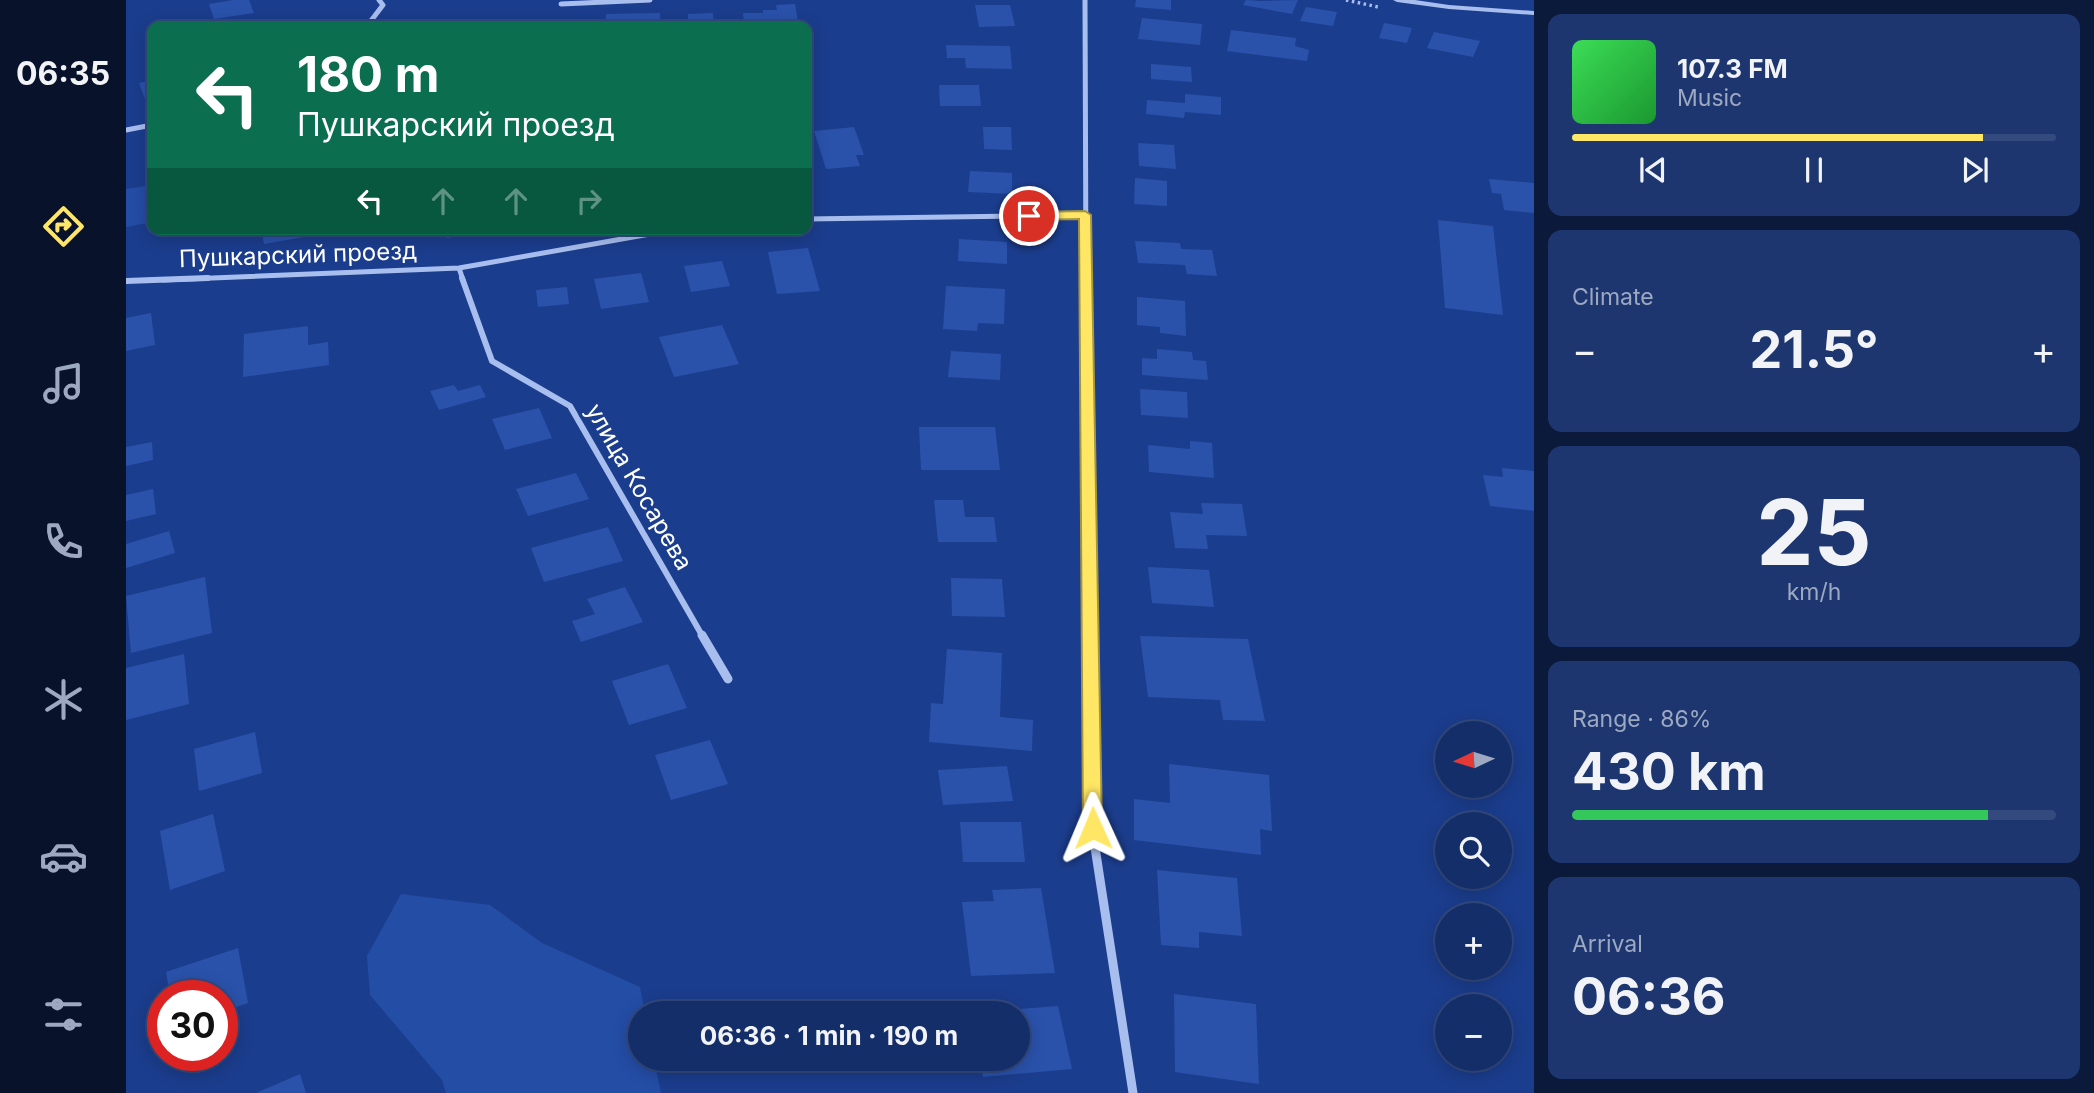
<!DOCTYPE html>
<html lang="en">
<head>
<meta charset="utf-8">
<style>
	:root { --surface:#142e6a; --page:#1d3670; --text:#f1f3f6; --muted:#9da8c1; --line:#334a7e; --accent:#ffe765 }
	body { margin:0; font-family:Inter,sans-serif; background:var(--page); color:var(--text); height:100vh; display:flex; flex-direction:column; font-size:26px; white-space:nowrap }
	* { box-sizing:border-box; margin:0 }
	p { font-size:23px; color:var(--muted) }
	.icon { flex:none; width:38px; height:38px; fill:none; stroke:currentColor; stroke-width:2; stroke-linecap:round; stroke-linejoin:round }
	.map { position:relative; flex:1; overflow:hidden }
	.sheet { display:flex; flex-direction:column; gap:14px; padding:14px; background:#0b193a; width:560px }
	.sheet>* { flex:none }
	.guide { position:absolute; left:21px; top:21px; width:665px; height:214px; border-radius:14px; box-shadow:0 4px 18px #0003,0 0 0 2px var(--line); background:#0b6e4f; color:#fff; overflow:hidden }
	.needle { width:46px; rotate:266deg }
	.controls { position:absolute; left:1309px; top:721px; display:grid; gap:14px }
	.controls a { display:grid; place-items:center; width:77px; height:77px; border-radius:50%; background:var(--surface); box-shadow:0 4px 18px #0003,0 0 0 2px var(--line); font-size:35px }
	.speed { position:absolute; left:21px; top:980px; display:flex; gap:14px; font-size:35px; font-weight:700; text-align:center }
	.speed>* { display:grid; place-content:center; width:91px; height:91px; border-radius:50%; background:var(--surface); box-shadow:0 4px 18px #0003,0 0 0 2px var(--line); line-height:1 }
	.speed .limit { border:10px solid #d22; background:#fff; color:#111 }
	.pin { position:absolute; display:grid; place-items:center; width:60px; height:60px; color:#fff; margin:-30px; border:4px solid #fff; border-radius:50%; box-shadow:0 2px 7px #0007 }
	.me { position:absolute; width:77px; margin:-38px; rotate:359deg; stroke-linejoin:round; filter:drop-shadow(0 0 5px #0008) }
	.turn { display:flex; align-items:center; gap:24px; height:147px; padding:0 35px; font-size:32px }
	.turn .icon { width:91px; height:91px; stroke-width:2.5 }
	.turn b { display:block; font-size:49px; line-height:60px }
	.lanes { display:flex; align-items:center; height:66px; padding:0 35px; background:#0003; justify-content:center; gap:35px; direction:ltr }
	.lanes .off { opacity:.35 }
	.big { font-size:52px; font-weight:700; line-height:1.1 }
	.sheet .card { flex:1; display:flex; flex-direction:column; justify-content:center; gap:10px; min-width:0; padding:0 24px; border-radius:14px; background:var(--page) }
	.sheet .dial { align-items:center; gap:0 }
	.dial b { font-size:91px; line-height:1 }
	.song { display:flex; align-items:center; gap:21px }
	.cover { width:84px; height:84px; border-radius:10px; background:linear-gradient(135deg,hsl(130 70% 55%),hsl(130 70% 35%)) }
	.played { height:7px; border-radius:4px; background:linear-gradient(90deg,var(--accent) 85%,var(--line) 85%) }
	.keys { display:flex; justify-content:space-around; direction:ltr }
	.heat { display:flex; justify-content:space-between; align-items:center; font-size:38px; direction:ltr }
	.charge { height:10px; border-radius:5px; background:linear-gradient(90deg,#34c759 86%,var(--line) 0) }
	.trip { position:absolute; left:502px; top:1001px; width:402px; height:70px; border-radius:35px; background:var(--surface); box-shadow:0 4px 18px #0003,0 0 0 2px var(--line); font-weight:700; line-height:70px; text-align:center }
	main { display:flex; flex:1; min-height:0 }
	.tab-bar { display:flex; flex-direction:column; width:126px; justify-content:space-around; align-items:center; background:#08122a; color:var(--muted) }
	.tab-bar .icon { width:49px; height:49px }
	.tab-bar .selected { color:var(--accent) }
	.tab-bar b { font-size:32px; color:var(--text) }
	.map>svg:first-child { display:block }
	.green { fill:#244da6 }
	.building { fill:#2a52ab }
	.lines { fill:none; stroke-linecap:round; stroke-linejoin:round }
	.path { stroke:#a8beee; stroke-width:3.5; stroke-dasharray:2.5 3.5; stroke-linecap:butt }
	.minor-far2 { stroke:#a8beee; stroke-width:5 }
	.minor-far1 { stroke:#a8beee; stroke-width:6 }
	.minor { stroke:#a8beee; stroke-width:9 }
	.tertiary { fill:#a8beee; fill-rule:evenodd }
	.route { fill:#ffe765; stroke:#a69642; stroke-width:2 }
	.labels { text-anchor:middle; stroke-width:7; stroke-linejoin:round; paint-order:stroke }
	.street-label { font-size:24px; fill:#fff; stroke:#1b3d8d }
</style>
</head>
<body>
<main>
<nav class="tab-bar">
<b>06:35</b>
<svg class="icon selected" aria-label="directions" viewBox="0 0 24 24"><path d="M12 3l9 9-9 9-9-9zM9 14v-3h6M13 9l2 2-2 2"/></svg>
<svg class="icon" aria-label="music" viewBox="0 0 24 24"><path d="M9 18V5l10-2v13"/><circle cx="6" cy="18" r="3"/><circle cx="16" cy="16" r="3"/></svg>
<svg class="icon" aria-label="phone" viewBox="0 0 24 24"><path d="M5 4h4l2 5-3 2q2 4 5 5l2-3 5 2v4C11 20 4 13 5 4z"/></svg>
<svg class="icon" aria-label="climate" viewBox="0 0 24 24"><path d="M12 3v18M4 7l16 10M4 17L20 7"/></svg>
<svg class="icon" aria-label="car" viewBox="0 0 24 24"><path d="M5 17H2v-5l4-1 3-4h7l3 4 3 1v5h-3M9 17h6M6 11h13"/><circle cx="7" cy="17" r="2"/><circle cx="17" cy="17" r="2"/></svg>
<svg class="icon" aria-label="filters" viewBox="0 0 24 24"><path d="M4 7h16M4 17h16"/><circle cx="9" cy="7" r="2"/><circle cx="15" cy="17" r="2"/></svg>
</nav>
<div class="map">
<svg width="1408" height="1093" viewBox="0 0 1408 1093">
	<rect width="100%" height="100%" fill="#1b3d8d"/>
	<path class="green" d="M26 185V222L0 227V189Z
		M275 894 364 905 416 943 514 987 519 1013H514V1059H528L535 1093H320L316 1080 244 995 241 956Z"/>
	<path class="building" d="M107 0H123L128 13 88 19 83 4Z
		M1010 0H1045V10L1009 7Z
		M1120 0 1135 1 1172 0 1166 14 1117 5Z
		M669 4 672 22H661V26H618L617 13H637V10H651L650 5Z
		M849 5H884L889 26 853 27Z
		M1180 7 1211 12 1207 26 1174 21Z
		M534 13V26H479L480 14Z
		M587 13 588 26H562V14Z
		M1016 18 1076 24 1074 45 1012 39Z
		M445 22 444 26H406L407 23Z
		M1258 23 1286 28 1281 43 1253 38Z
		M1105 30 1170 38 1169 46 1183 50 1181 61 1101 51Z
		M1308 32 1354 41 1347 57 1301 48Z
		M820 45 884 46 886 69 840 68 839 58H821Z
		M1025 64 1065 67 1066 82 1025 79Z
		M26 80V97L19 99 13 83Z
		M813 85H853L855 106H814Z
		M1059 94 1095 97V115L1059 112 1058 118 1020 114 1021 100 1059 103Z
		M728 127 738 155H730L734 166 700 169 688 131Z
		M857 127H885L886 150 858 149Z
		M1012 143 1048 145 1050 169 1013 166Z
		M844 171 886 173V194L842 192Z
		M1009 178 1041 181V206L1008 204Z
		M1363 179 1408 183V213L1378 210 1375 194 1366 193Z
		M1312 220 1367 226 1377 315 1319 308Z
		M135 229H177L178 237 138 244Z
		M318 229H361V231L321 238Z
		M833 239 881 242V264L832 261Z
		M1009 241 1054 243 1055 249 1086 250 1091 276 1061 274 1059 265 1012 263Z
		M682 248 694 291 651 294 642 252Z
		M596 261 604 286 565 292 558 266Z
		M515 273 523 302 475 309 468 279Z
		M820 286 879 289 878 324 852 323 851 331 817 329Z
		M441 287 443 304 412 307 410 290Z
		M1011 297 1059 301 1060 336 1034 333V327L1011 325Z
		M25 313 29 345 0 351V318Z
		M596 325 613 364 548 377 533 337Z
		M182 326V345L202 342 203 365 117 377 118 334Z
		M1031 349 1066 352 1067 360 1080 361 1082 380 1016 375V358L1031 359Z
		M825 351 875 354 874 380 822 377Z
		M328 385 332 391 354 385 360 397 313 410 304 391Z
		M1014 389 1061 392 1062 418 1015 415Z
		M413 408 426 438 379 450 366 419Z
		M793 427H869L874 470H795Z
		M1064 441 1086 443 1088 478 1023 472 1022 445 1064 449Z
		M26 442 27 460 0 466V447Z
		M1376 468 1408 471V511L1364 506 1357 475 1377 477Z
		M450 473 463 499 402 516 390 489Z
		M27 489 30 514 0 521V495Z
		M808 500H837L839 517H868L871 542H812Z
		M1075 503 1116 504 1121 536 1080 535 1082 549 1049 548 1044 512 1077 514Z
		M482 527 497 561 418 582 405 548Z
		M43 531 49 553 0 568V544Z
		M1022 567 1083 570 1088 607 1026 603Z
		M79 577 86 633 5 653 0 596Z
		M825 578 876 579 879 617 826 616Z
		M499 587 517 622 455 642 446 621 469 614 461 599Z
		M1014 636 1122 639 1139 721 1097 720 1094 700 1022 697Z
		M821 649 876 653 874 717 907 720 906 751 803 742 805 703 817 704Z
		M58 654 63 704 0 720V668Z
		M542 664 561 708 503 725 486 681Z
		M129 732 136 773 73 791 68 749Z
		M584 740 602 784 545 800 529 755Z
		M1043 764 1143 775 1146 831 1134 829 1135 855 1008 840V799L1044 803Z
		M881 766 887 801 817 805 812 770Z
		M87 814 99 871 44 890 34 831Z
		M834 822H895L899 862H837Z
		M1031 870 1111 878 1116 936 1073 932V948L1035 945Z
		M915 888 929 973 845 976 836 902 868 901 866 890Z
		M112 948 122 1003 96 1012V996H44L40 972Z
		M1048 994 1130 1004 1133 1084 1049 1072Z
		M932 1006 946 1069 857 1077 854 1059H892V1013L867 1011Z
		M174 1074 180 1093H130Z"/>
	<g class="lines">
		<path class="path" d="M1220 0 1252 7"/>
		<path class="minor-far2" d="M959 0 960 280
			M435 4 524 0
			M241 26 257 5 253 0
			M0 130 26 125
			M681 219 959 215
			M333 268 337 280
			M37 280 333 268 552 229"/>
		<path class="minor-far1" d="M336 278 366 361 444 406 577 637
			M960 278 964 637
			M0 281 82 278"/>
		<path class="minor" d="M576 635 602 679
			M964 635 966 828 1007 1093"/>
		<path class="tertiary" d="M1267 0H1289L1323 5 1408 11V15L1323 9 1271 2Z"/>
	</g>
	<path class="route" d="M959 211 965 215 976 828 973 834 967 836 960 834 957 828 953 219 903 220 897 216 903 212Z"/>
	<g class="labels">
		<g class="street-label">
			<text transform="translate(172 255) rotate(-2)" y="8">Пушкарский проезд</text>
			<text transform="translate(513 487) rotate(60)" y="8">улица Косарева</text>
		</g>
	</g>
</svg>
<div class="controls">
<a><svg class="needle" viewBox="-14 -14 28 28"><path d="M0-13l5 13h-10z" fill="#e53935"/><path d="M0 13l5-13h-10z" fill="#9da8c1"/></svg></a>
<a><svg class="icon" aria-label="search" viewBox="0 0 24 24"><circle cx="10" cy="10" r="6"/><path d="M15 15l6 6"/></svg></a>
<a>+</a>
<a>−</a>
</div>
<div class="speed"><div class="limit">30</div></div>
<div class="pin" style="left:903px;top:216px;background:#d93025"><svg class="icon" aria-label="arrive" viewBox="0 0 24 24"><path d="M6 21V4h12l-3 4 3 4H6"/></svg></div>
<svg class="me" style="left:967px;top:828px" viewBox="-20 -20 40 40"><path d="M0-17L14 15 0 8-14 15z" fill="#ffe765" stroke="#fff" stroke-width="4"/></svg>
<div class="trip">06:36 · 1 min · 190 m</div>
<div class="guide">
<div class="turn"><svg class="icon" aria-label="left" viewBox="0 0 24 24"><path d="M17 20v-9H6M10 6l-5 5 5 5"/></svg><div><b>180 m</b>Пушкарский проезд</div></div>
<div class="lanes"><svg class="icon" aria-label="left" viewBox="0 0 24 24"><path d="M17 20v-9H6M10 6l-5 5 5 5"/></svg><svg class="icon off" aria-label="ahead" viewBox="0 0 24 24"><path d="M12 20V5M6 11l6-6 6 6"/></svg><svg class="icon off" aria-label="ahead" viewBox="0 0 24 24"><path d="M12 20V5M6 11l6-6 6 6"/></svg><svg class="icon off" aria-label="right" viewBox="0 0 24 24"><path d="M7 20v-9h11M14 6l5 5-5 5"/></svg></div>
</div>
</div>
<section class="sheet">
<div class="card">
<div class="song"><i class="cover"></i><div><b>107.3 FM</b><p>Music</p></div></div>
<div class="played"></div>
<div class="keys"><svg class="icon" aria-label="previous" viewBox="0 0 24 24"><path d="M18 5L8 12l10 7zM5 5v14"/></svg><svg class="icon" aria-label="pause" viewBox="0 0 24 24"><path d="M8 5v14M16 5v14"/></svg><svg class="icon" aria-label="next" viewBox="0 0 24 24"><path d="M6 5l10 7-10 7zM19 5v14"/></svg></div>
</div>
<div class="card"><p>Climate</p>
<div class="heat"><a>−</a><b class="big">21.5°</b><a>+</a></div>
</div>
<div class="card dial"><b>25</b><p>km/h</p></div>
<div class="card"><p>Range · 86%</p><b class="big">430 km</b><div class="charge"></div></div>
<div class="card"><p>Arrival</p><b class="big">06:36</b></div>
</section>
</main>
</body>
</html>
